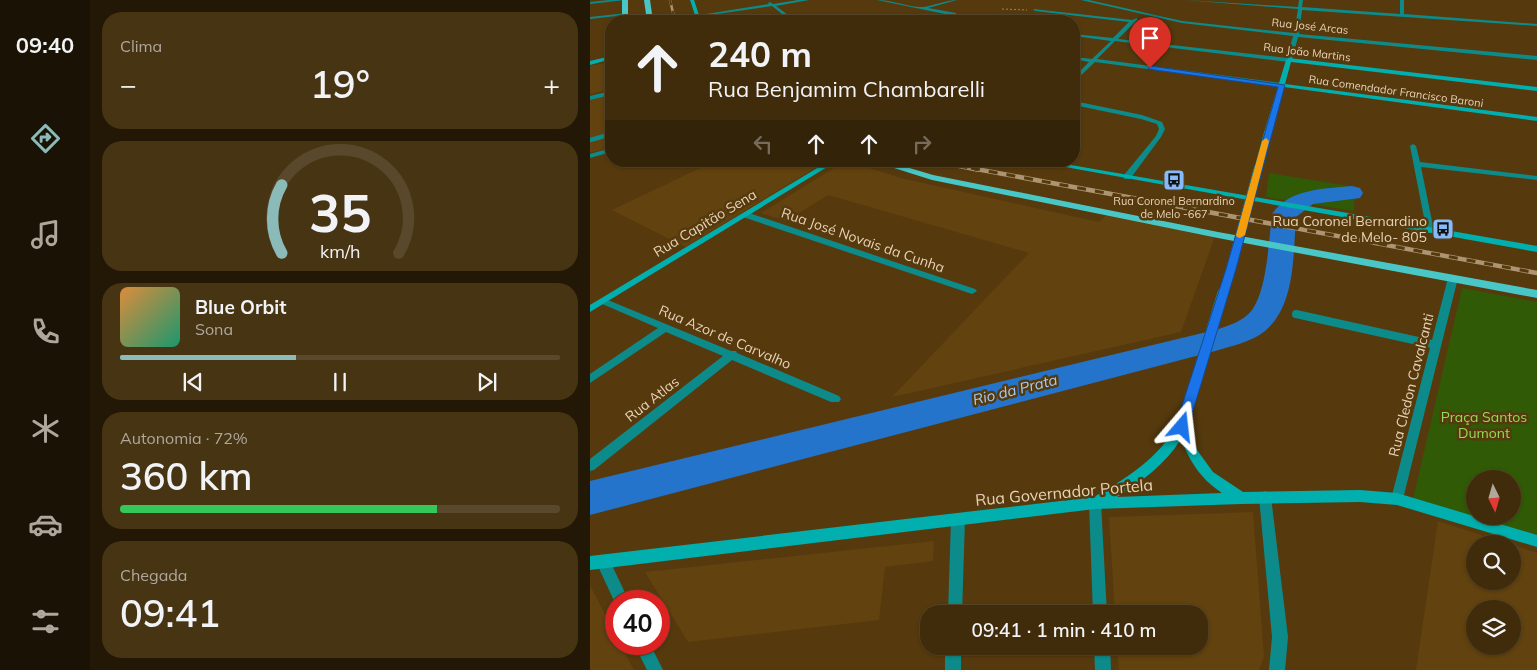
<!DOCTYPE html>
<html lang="pt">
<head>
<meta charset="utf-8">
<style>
	:root { --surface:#402c0a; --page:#473413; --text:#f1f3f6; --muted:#aea79c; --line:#59482b; --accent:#8bbbb9 }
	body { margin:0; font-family:Mulish,sans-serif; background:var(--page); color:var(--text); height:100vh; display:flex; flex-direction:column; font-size:19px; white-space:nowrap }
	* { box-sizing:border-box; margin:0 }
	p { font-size:16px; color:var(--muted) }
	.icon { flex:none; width:28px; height:28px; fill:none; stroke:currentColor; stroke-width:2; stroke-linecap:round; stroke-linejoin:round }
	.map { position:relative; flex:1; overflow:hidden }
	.side { display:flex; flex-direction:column; gap:12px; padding:12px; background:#231806; width:500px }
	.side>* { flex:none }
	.hud { position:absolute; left:15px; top:15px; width:475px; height:152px; border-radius:20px; box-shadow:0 1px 4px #0004,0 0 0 1px var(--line); background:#402c0a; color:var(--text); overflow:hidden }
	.needle { width:32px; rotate:175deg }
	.buttons { position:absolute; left:876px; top:470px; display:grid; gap:10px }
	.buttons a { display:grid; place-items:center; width:55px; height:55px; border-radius:50%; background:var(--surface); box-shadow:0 1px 4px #0004,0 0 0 1px var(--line); font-size:25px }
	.speed { position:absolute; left:15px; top:590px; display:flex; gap:10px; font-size:25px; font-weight:700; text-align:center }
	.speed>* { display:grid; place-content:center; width:65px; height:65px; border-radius:50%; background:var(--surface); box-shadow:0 1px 4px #0004,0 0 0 1px var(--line); line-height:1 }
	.speed .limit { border:8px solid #d22; background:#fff; color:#111 }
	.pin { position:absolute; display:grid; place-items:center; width:42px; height:42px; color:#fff; margin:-51px -21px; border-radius:50% 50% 50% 0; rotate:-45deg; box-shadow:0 0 5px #0007 }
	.pin .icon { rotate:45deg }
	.me { position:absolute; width:55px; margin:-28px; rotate:17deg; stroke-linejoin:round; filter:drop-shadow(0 0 4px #0008) }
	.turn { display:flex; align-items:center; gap:18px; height:105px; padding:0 20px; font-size:22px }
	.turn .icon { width:65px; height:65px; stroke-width:2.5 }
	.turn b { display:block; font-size:35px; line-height:42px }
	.lanes { display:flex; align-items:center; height:48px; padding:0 20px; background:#0003; justify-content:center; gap:25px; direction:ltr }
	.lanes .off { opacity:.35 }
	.big { font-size:38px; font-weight:600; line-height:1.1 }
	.side .widget { flex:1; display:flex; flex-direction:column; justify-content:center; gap:8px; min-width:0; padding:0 18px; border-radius:20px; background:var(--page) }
	.side .dial { align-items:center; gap:0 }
	.dial svg { height:130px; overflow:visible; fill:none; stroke:var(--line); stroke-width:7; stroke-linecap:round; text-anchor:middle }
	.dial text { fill:var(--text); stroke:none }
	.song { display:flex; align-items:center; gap:15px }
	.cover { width:60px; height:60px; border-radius:8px; background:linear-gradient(135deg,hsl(30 70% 55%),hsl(160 70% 35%)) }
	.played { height:5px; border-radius:2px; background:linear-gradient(90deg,var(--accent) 40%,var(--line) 40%) }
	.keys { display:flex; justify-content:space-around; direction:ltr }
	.heat { display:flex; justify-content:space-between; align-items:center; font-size:28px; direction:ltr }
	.charge { height:8px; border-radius:4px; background:linear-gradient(90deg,#34c759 72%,var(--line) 0) }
	.trip { position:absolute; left:330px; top:605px; width:288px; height:50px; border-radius:20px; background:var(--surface); box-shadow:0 1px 4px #0004,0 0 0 1px var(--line); font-weight:600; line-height:50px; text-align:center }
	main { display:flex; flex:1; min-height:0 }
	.dock { display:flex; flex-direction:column; width:90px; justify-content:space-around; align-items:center; background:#1a1204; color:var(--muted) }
	.dock .icon { width:35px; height:35px }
	.dock .active { color:var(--accent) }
	.dock b { font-size:22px; color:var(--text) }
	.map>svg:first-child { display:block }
	.built { fill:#62420e; fill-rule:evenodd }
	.green { fill:#305a06; fill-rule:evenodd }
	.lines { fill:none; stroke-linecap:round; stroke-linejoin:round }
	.river { fill:#2574cb; fill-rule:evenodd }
	.path { stroke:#9b825e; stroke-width:1; stroke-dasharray:2 2; stroke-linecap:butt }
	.lane-far1 { stroke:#0d8b8a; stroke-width:4.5 }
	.lane { stroke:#0d8b8a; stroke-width:8 }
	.street { fill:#0d8b8a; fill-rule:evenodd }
	.secondary { fill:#01afae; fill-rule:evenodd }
	.primary { fill:#49c7c6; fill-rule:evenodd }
	.rail-far2-casing { stroke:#ad9573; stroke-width:2.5 }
	.rail-far1-casing { stroke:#ad9573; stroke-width:4 }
	.rail-casing { stroke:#ad9573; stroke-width:4.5 }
	.rail-far2 { stroke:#563a0e; stroke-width:2; stroke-dasharray:5.5; stroke-linecap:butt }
	.rail-far1 { stroke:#563a0e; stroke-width:2.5; stroke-dasharray:7; stroke-linecap:butt }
	.rail { stroke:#563a0e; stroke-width:3; stroke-dasharray:9; stroke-linecap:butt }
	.secondary-bridge-far2 { stroke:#01afae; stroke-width:6 }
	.secondary-bridge-far1 { stroke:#01afae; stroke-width:8 }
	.secondary-bridge { stroke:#01afae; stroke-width:11 }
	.route { fill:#1a73e8; stroke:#114b97 }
	.slow { fill:#f59e0b }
	.labels { text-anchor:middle; stroke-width:5; stroke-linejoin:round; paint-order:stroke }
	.far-street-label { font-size:11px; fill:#e8d3b7; stroke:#563a0e }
	.far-poi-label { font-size:11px; fill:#e8d3b7; stroke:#563a0e }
	.poi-label { font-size:14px; fill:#e8d3b7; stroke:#563a0e; text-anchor:end }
	.street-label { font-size:14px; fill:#e8d3b7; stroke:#563a0e }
	.park-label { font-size:14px; fill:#90dd57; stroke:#563a0e }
	.water-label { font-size:15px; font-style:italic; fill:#a6caf6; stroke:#563a0e }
	.near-street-label { font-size:16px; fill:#e8d3b7; stroke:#563a0e }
</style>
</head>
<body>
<main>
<nav class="dock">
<b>09:40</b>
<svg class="icon active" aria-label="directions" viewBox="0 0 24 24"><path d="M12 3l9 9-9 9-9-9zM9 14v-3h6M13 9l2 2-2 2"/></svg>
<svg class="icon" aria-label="music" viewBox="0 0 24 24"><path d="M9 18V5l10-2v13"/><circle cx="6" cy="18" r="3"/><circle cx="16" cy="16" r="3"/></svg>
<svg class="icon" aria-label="phone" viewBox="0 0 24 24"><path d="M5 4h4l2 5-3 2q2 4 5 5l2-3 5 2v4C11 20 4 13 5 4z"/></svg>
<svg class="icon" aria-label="climate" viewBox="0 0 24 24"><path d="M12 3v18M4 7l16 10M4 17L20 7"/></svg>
<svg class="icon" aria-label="car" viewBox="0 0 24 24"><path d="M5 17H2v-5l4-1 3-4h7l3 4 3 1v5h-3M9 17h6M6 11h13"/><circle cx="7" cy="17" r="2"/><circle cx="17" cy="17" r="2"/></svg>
<svg class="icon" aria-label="filters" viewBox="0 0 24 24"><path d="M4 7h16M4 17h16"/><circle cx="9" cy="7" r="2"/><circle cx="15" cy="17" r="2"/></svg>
</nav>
<section class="side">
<div class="widget"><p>Clima</p>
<div class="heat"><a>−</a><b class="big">19°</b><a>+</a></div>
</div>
<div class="widget dial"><svg viewBox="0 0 100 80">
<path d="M14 69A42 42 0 1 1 86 69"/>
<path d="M14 69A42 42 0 0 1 14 27" stroke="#8bbbb9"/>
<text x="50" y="56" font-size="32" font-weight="700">35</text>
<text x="50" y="72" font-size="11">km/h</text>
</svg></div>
<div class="widget">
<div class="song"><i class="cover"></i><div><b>Blue Orbit</b><p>Sona</p></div></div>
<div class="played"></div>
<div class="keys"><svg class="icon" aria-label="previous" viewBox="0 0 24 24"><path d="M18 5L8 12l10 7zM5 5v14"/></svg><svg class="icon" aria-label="pause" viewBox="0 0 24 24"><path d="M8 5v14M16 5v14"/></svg><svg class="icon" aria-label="next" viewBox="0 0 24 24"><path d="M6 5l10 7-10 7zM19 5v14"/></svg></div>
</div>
<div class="widget"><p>Autonomia · 72%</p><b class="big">360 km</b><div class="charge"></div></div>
<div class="widget"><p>Chegada</p><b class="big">09:41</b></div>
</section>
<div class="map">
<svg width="947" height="670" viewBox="0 0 947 670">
	<rect width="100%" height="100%" fill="#563a0e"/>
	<path class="built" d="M21 62V89L0 94V66Z
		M21 95V147L0 153V100Z
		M125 161H237L95 247 22 210Z
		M263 163 311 178 509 222 516 215 625 236 591 332 302 397 439 253 238 195 196 221 171 213 249 165Z
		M663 512 674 657 669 670H529L527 646H609V614H525L519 517Z
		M848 521 919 544H885V581H922L923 545 947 553V670H826ZM885 609H922V646H885Z
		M344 541 343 561 295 567 289 620 98 642 55 572Z
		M0 585 26 636V644H30L44 670H0Z"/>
	<path class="green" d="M679 173 765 187 764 211 676 197Z
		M872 288 947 302V535L823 499ZM885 479H922V516H885Z"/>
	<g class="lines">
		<path class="river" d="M762 186 770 188 773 193 770 198 723 204 706 217C703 253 706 305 675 331 662 342 641 346 625 351L0 515V481L625 330C638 326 654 321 662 310 677 290 679 239 682 214 700 188 734 189 762 186Z"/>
		<path class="path" d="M412 9 437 10"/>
		<path class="lane-far1" d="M0 140 18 135"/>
		<path class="lane" d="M706 314 846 345"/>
		<path class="street" d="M19 0H35L0 4V2Z
			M208 0H219L186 6 206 21H201L182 6 106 17 104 16 179 4 178 3 180 2 183 4Z
			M287 0C302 0 321 8 333 7 343 6 356 0 367 0L338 8 366 13V15L344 21H337L360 15Z
			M491 0H499L592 21 704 33 708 9 594 0 708 7 709 0H713L712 7 810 14V0H814V14L947 24V26L712 10 709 34 947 56V60L708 37 702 60 699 62 525 41 507 59 692 83 695 85 692 87 505 62 484 82V77L499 62 484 59V57L502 59 521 41 484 36V34L523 38 539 22 445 11 443 9 542 20 547 18V20L528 39 697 58 703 36 592 23Z
			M37 13 35 15 0 19V17Z
			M21 91V95L0 100V96Z
			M484 101 552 115 572 122 575 129 571 137 540 179H534V175L566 136 569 129 567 124 551 119 484 105Z
			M823 144 826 146 830 162 947 176V180L831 167 844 231 840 233H837L820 146Z
			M21 148V152L0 158V154Z
			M153 213H159L385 289 387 291 382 294 379 293 153 217Z
			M863 275 868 278 813 499 812 503 807 505 802 503 801 499 858 278Z
			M13 298 141 351H146L147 353 249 396 251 399 249 402H241L142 360 4 470 0 471V459L133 356 76 332 0 383V374L68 328 10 303 8 301Z
			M675 491 680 493 681 497 698 637 695 670H679L682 637 669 497 670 493Z
			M505 497 510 499 511 503 517 614H503L499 503 500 499Z
			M368 513 373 515 375 519 372 614H358L361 519 363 515Z
			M13 555 18 557 39 601H26V605L6 562 8 557Z
			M44 644H60L73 670H57Z
			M355 646H371V670H355Z
			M504 646H520L521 670H505Z"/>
		<path class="secondary" d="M100 0H104L111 21H107Z
			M21 56V59L0 65V61Z
			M699 58 947 87V91L701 62 695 84 947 117V121L694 87 680 133 675 134 674 133 696 60Z
			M239 161H247L0 312V305Z
			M442 161H458L947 246V252Z
			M603 387 607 388 608 391 598 426 607 450 623 472 653 492 770 490 807 493 947 535V547L807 505 770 502 651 504 505 509 0 570V556L504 497C535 479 570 458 587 424 592 414 594 402 598 391L599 388ZM591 439C600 462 611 479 632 493L527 497C552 481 576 464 591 439Z"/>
		<path class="primary" d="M32 0H38V21H32Z
			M54 0H60L63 21H57Z
			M282 161H296L343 175 628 232 947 290V298L628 238 342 180Z"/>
		<g class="rail-far2-casing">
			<path id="rail-far2" d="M80 0 85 21"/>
		</g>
		<g class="rail-far1-casing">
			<path id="rail-far1" d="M343 161 388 170"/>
		</g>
		<g class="rail-casing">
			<path id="rail" d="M381 168 947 273"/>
		</g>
		<use href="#rail-far2" class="rail-far2"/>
		<use href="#rail-far1" class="rail-far1"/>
		<use href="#rail" class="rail"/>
		<path class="secondary-bridge-far2" d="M667 170 677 133"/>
		<path class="secondary-bridge-far1" d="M633 295 668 168"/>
		<path class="secondary-bridge" d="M603 391 633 293"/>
	</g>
	<path class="route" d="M560 66 695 85 646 269 598 427 596 431 592 432 587 431 585 427 636 269 688 87 558 69Z"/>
	<path class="slow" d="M676 138 679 141 655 235 650 238 647 237 646 235 672 141Z"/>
	<defs>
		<g id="bus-square" transform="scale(1.125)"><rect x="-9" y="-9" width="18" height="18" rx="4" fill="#86bbfb" stroke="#563a0e"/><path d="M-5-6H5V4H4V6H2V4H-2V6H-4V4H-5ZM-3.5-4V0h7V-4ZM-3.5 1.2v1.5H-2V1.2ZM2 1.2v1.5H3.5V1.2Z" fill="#111"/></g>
	</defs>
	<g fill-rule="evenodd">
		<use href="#bus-square" x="584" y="180"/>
		<use href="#bus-square" x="853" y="229"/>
	</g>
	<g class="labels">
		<g class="far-street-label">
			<text transform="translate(720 26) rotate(6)" y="4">Rua José Arcas</text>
			<text transform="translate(717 52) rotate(7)" y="4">Rua João Martins</text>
			<text transform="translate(806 91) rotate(8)" y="4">Rua Comendador Francisco Baroni</text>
		</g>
		<g class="far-poi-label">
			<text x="584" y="205">Rua Coronel Bernardino<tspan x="584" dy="13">de Melo -667</tspan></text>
		</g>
		<g class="poi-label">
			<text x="837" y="226">Rua Coronel Bernardino<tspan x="837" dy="16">de Melo- 805</tspan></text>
		</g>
		<g class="street-label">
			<text transform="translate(115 223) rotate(-31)" y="5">Rua Capitão Sena</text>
			<text transform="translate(273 240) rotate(19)" y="5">Rua José Novais da Cunha</text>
			<text transform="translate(135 337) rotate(23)" y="5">Rua Azor de Carvalho</text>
			<text transform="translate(821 385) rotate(-76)" y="5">Rua Cledon Cavalcanti</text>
			<text transform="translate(62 399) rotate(-38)" y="5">Rua Atlas</text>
		</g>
		<g class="park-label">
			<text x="894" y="422">Praça Santos<tspan x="894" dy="16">Dumont</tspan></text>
		</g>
		<g class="water-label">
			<text transform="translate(425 390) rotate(-14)" y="5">Rio da Prata</text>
		</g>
		<g class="near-street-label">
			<text transform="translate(474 492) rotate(-5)" y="6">Rua Governador Portela</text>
		</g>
	</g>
</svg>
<div class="buttons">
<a><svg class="needle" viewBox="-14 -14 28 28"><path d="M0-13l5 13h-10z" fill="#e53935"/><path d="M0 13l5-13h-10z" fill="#aea79c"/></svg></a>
<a><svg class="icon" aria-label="search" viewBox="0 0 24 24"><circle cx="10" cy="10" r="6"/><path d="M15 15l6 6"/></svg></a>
<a><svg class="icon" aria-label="layers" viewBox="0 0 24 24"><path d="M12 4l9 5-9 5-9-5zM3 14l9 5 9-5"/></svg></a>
</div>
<div class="speed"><div class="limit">40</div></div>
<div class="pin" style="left:560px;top:68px;background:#d93025"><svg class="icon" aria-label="arrive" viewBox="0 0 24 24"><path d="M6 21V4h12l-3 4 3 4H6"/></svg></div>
<svg class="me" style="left:592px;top:427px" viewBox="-20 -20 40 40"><path d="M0-17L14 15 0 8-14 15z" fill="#1a73e8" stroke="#fff" stroke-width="4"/></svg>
<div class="trip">09:41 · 1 min · 410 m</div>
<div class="hud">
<div class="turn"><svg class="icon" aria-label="ahead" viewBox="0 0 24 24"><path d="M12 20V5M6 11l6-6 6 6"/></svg><div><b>240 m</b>Rua Benjamim Chambarelli</div></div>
<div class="lanes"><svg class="icon off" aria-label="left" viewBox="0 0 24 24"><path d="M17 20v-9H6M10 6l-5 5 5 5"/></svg><svg class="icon" aria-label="ahead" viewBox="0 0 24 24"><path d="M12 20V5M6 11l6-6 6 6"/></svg><svg class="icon" aria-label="ahead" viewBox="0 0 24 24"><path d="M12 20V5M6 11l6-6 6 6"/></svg><svg class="icon off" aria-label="right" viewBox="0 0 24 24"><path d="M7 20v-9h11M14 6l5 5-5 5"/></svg></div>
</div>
</div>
</main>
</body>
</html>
